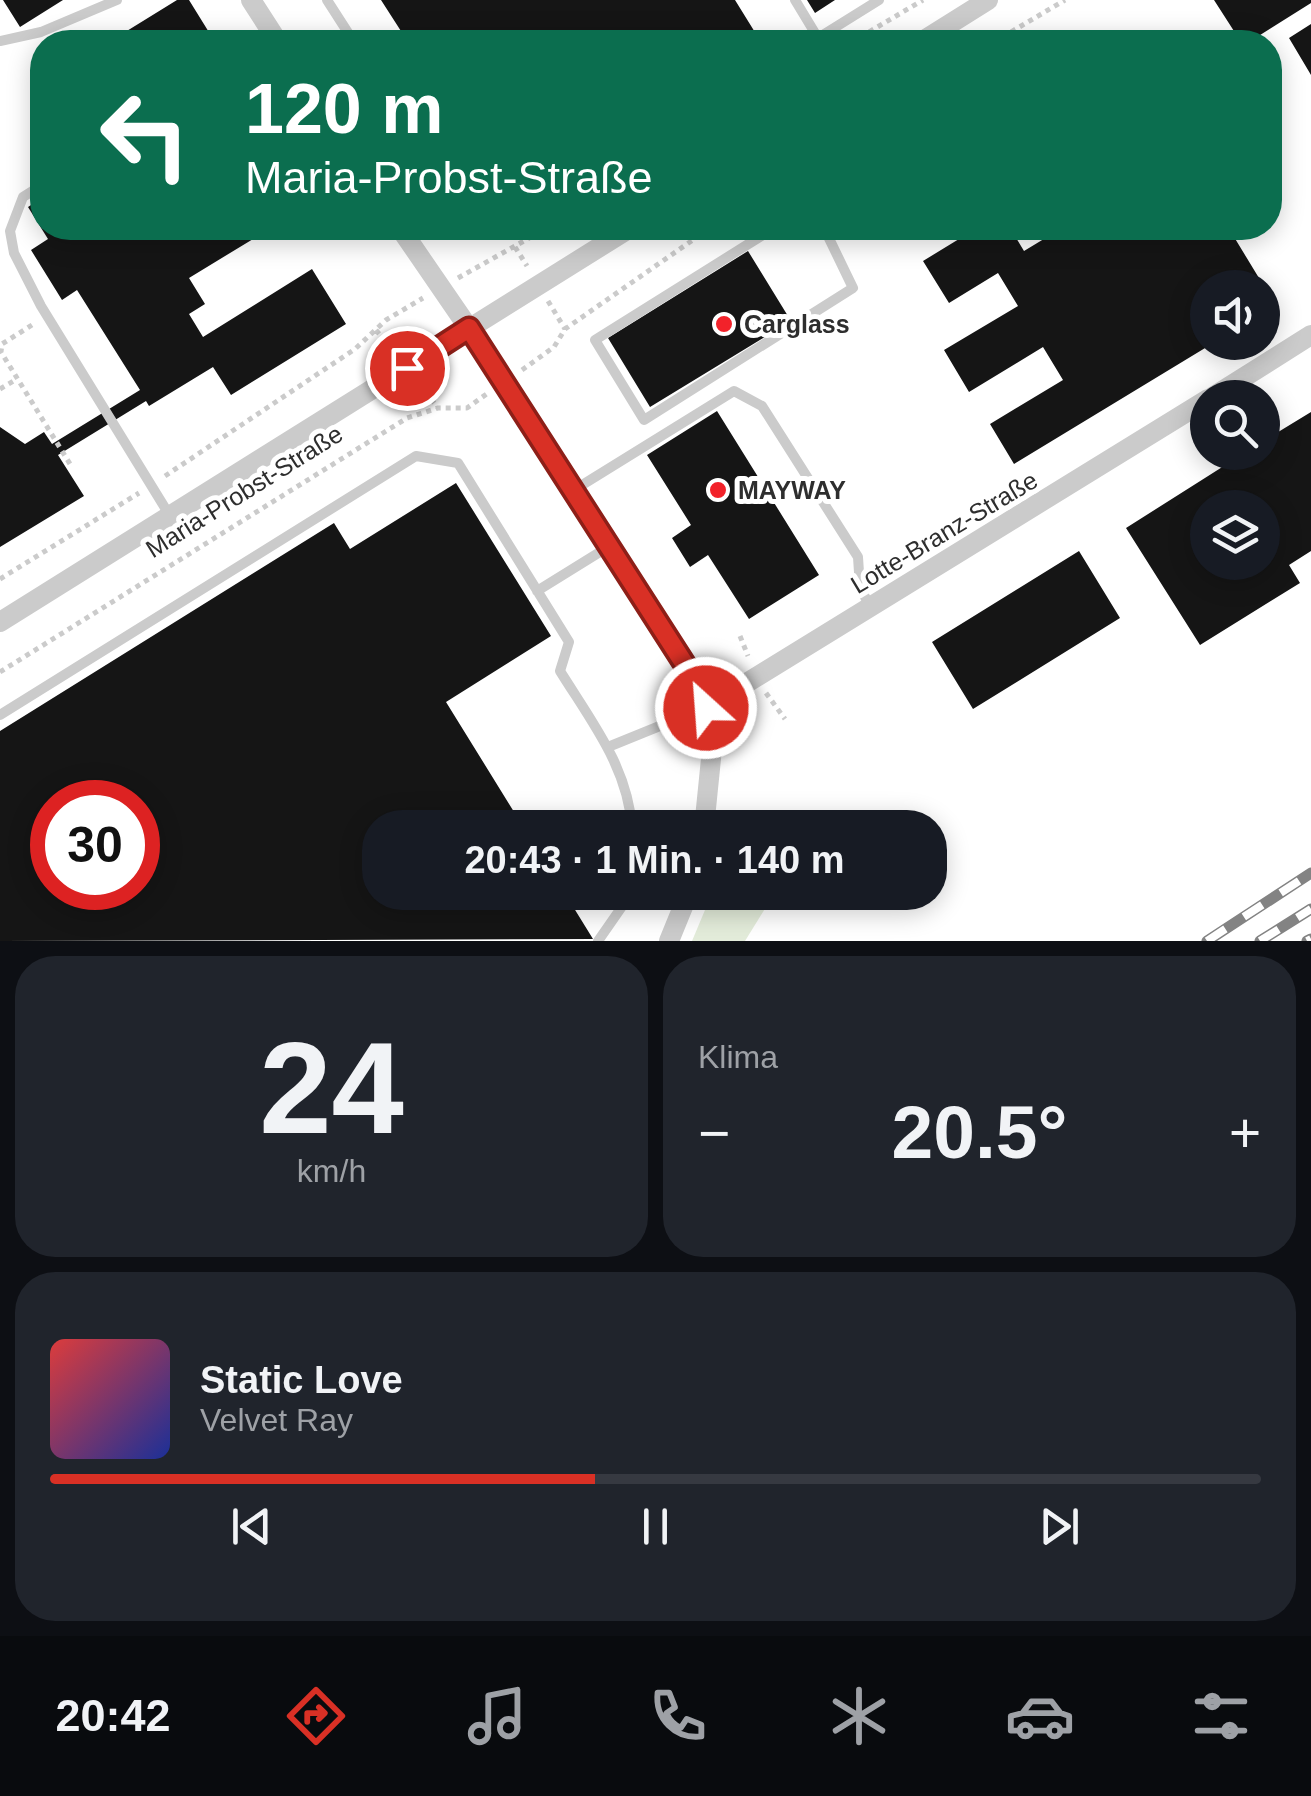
<!DOCTYPE html>
<html lang="de">
<head>
<meta charset="utf-8">
<style>
	:root { --surface:#171b24; --page:#20242c; --text:#f1f3f6; --muted:#9ea1a6; --line:#363941; --accent:#d93025 }
	body { margin:0; font-family:Helvetica,sans-serif; background:var(--page); color:var(--text); height:100vh; display:flex; flex-direction:column; font-size:38px; white-space:nowrap }
	* { box-sizing:border-box; margin:0 }
	p { font-size:32px; color:var(--muted) }
	.icon { flex:none; width:55px; height:55px; fill:none; stroke:currentColor; stroke-width:2; stroke-linecap:round; stroke-linejoin:round }
	.map { position:relative; height:941px; overflow:hidden }
	.drawer { display:flex; flex-direction:column; gap:15px; padding:15px; background:#0d0f14; flex:1 }
	.drawer>* { flex:none }
	.banner { position:absolute; left:30px; top:30px; width:1252px; height:210px; border-radius:40px; box-shadow:0 5px 25px #0003; background:#0b6e4f; color:#fff; overflow:hidden }
	.fabs { position:absolute; left:1190px; top:270px; display:grid; gap:20px }
	.fabs a { display:grid; place-items:center; width:90px; height:90px; border-radius:50%; background:var(--surface); box-shadow:0 5px 25px #0003; font-size:50px }
	.speed { position:absolute; left:30px; top:780px; display:flex; gap:20px; font-size:50px; font-weight:700; text-align:center }
	.speed>* { display:grid; place-content:center; width:130px; height:130px; border-radius:50%; background:var(--surface); box-shadow:0 5px 25px #0003; line-height:1 }
	.speed .limit { border:15px solid #d22; background:#fff; color:#111 }
	.pin { position:absolute; display:grid; place-items:center; width:85px; height:85px; color:#fff; margin:-42px; border:5px solid #fff; border-radius:50%; box-shadow:0 2px 10px #0007 }
	.me { position:absolute; width:110px; margin:-55px; rotate:334deg; stroke-linejoin:round; filter:drop-shadow(0 0 8px #0008) }
	.turn { display:flex; align-items:center; gap:35px; height:210px; padding:0 50px; font-size:45px }
	.turn .icon { width:130px; height:130px; stroke-width:2.5 }
	.turn b { display:block; font-size:70px; line-height:85px }
	.big { font-size:75px; font-weight:800; line-height:1.1 }
	.drawer .tile { flex:1; display:flex; flex-direction:column; justify-content:center; gap:15px; min-width:0; padding:0 35px; border-radius:40px; background:var(--page) }
	.drawer .dial { align-items:center; gap:0 }
	.dial b { font-size:130px; line-height:1 }
	.song { display:flex; align-items:center; gap:30px }
	.cover { width:120px; height:120px; border-radius:15px; background:linear-gradient(135deg,hsl(0 70% 55%),hsl(230 70% 35%)) }
	.played { height:10px; border-radius:5px; background:linear-gradient(90deg,var(--accent) 45%,var(--line) 45%) }
	.keys { display:flex; justify-content:space-around; direction:ltr }
	.heat { display:flex; justify-content:space-between; align-items:center; font-size:55px; direction:ltr }
	.drawer .tiles { flex:1; display:grid; gap:15px; grid-template-columns:1fr 1fr }
	.tile:last-child { grid-column:span 2 }
	.trip { position:absolute; left:362px; top:810px; width:585px; height:100px; border-radius:40px; background:var(--surface); box-shadow:0 5px 25px #0003; font-weight:800; line-height:100px; text-align:center }
	.tabs { display:flex; height:160px; justify-content:space-around; align-items:center; background:#090b0e; color:var(--muted) }
	.tabs .icon { width:70px; height:70px }
	.tabs .active { color:var(--accent) }
	.tabs b { font-size:45px; color:var(--text) }
	.map>svg:first-child { display:block }
	.green { fill:#e3ecda }
	.building { fill:#151515; fill-rule:evenodd }
	.lines { fill:none; stroke-linecap:round; stroke-linejoin:round }
	.path { stroke:#cbcbcb; stroke-width:5; stroke-dasharray:5 5; stroke-linecap:butt }
	.service { stroke:#cbcbcb; stroke-width:10 }
	.minor { stroke:#cbcbcb; stroke-width:20 }
	.rail-casing { stroke:#838383; stroke-width:11 }
	.rail { stroke:#fff; stroke-width:8; stroke-dasharray:22; stroke-linecap:butt }
	.route-casing { stroke:#8d1f18; stroke-width:25 }
	.route { stroke:#d93025; stroke-width:18 }
	.poi-dot { fill:#f2222a; stroke:#fff; stroke-width:4 }
	.labels { text-anchor:middle; stroke-width:10; stroke-linejoin:round; paint-order:stroke }
	.poi-label { font-size:25px; font-weight:bold; fill:#2e2e2e; stroke:#fff; text-anchor:start }
	.street-label { font-size:25px; fill:#2e2e2e; stroke:#fff }
</style>
</head>
<body>
<div class="map">
<svg width="1311" height="941" viewBox="0 0 1311 941">
	<rect width="100%" height="100%" fill="#fff"/>
	<path class="green" d="M774 894 745 941H692L705 910Z"/>
	<path class="building" d="M3 0H63L20 27Z
		M177 0H189L215 42H109Z
		M381 0H735L761 42H408Z
		M807 0H835L815 13Z
		M1214 0H1311V3L1249 42H1241Z
		M1311 24V75L1289 38Z
		M42 198V228H271L189 278 205 304 189 314 203 337 312 269 346 324 231 395 213 367 149 406 146 401 58 455 84 496 0 547V427L25 444 44 432 52 444 140 390 77 290 62 300 31 250 48 239 28 207Z
		M977 228H1010L1024 251 1062 228H1238L1231 232 1276 306 1262 314V288H1208V342H1215L1014 464 990 424 1063 380 1043 347 969 392 944 350 1018 306 998 273 949 303 923 261Z
		M748 251 791 321 650 407 608 338Z
		M717 411 819 575 749 619 708 555 690 567 672 538 691 525 647 455Z
		M1311 412V551L1289 565 1300 583 1200 645 1126 528 1246 452H1262V442ZM1208 508H1262V562H1208Z
		M456 483 551 636 446 702 524 828H380V892H564L593 939 0 941V731L334 523 350 549ZM52 802H138V888H52Z
		M1079 551 1120 618 973 709 932 642Z"/>
	<g class="lines">
		<path class="path" d="M852 42 923 0
			M994 42 1065 0
			M515 247 527 266
			M458 278 547 228
			M548 301 565 329
			M32 325 2 344 1 352 70 464
			M376 330 393 351
			M522 370 554 347 565 329 710 228
			M419 383 438 408
			M0 389 17 379
			M165 476 355 349 386 320 423 298
			M0 579 139 493
			M740 636 748 656
			M0 672 407 418 438 408H467L488 393
			M766 693 785 719"/>
		<path class="service" d="M327 0 354 42
			M795 0 818 38 879 0
			M0 41 41 32 117 0
			M42 185 23 197 10 231 14 253 41 306 170 516
			M774 228 595 340 644 420 853 288 824 228
			M574 490 734 391 762 406 858 557 860 588 870 606
			M537 591 608 547
			M0 715 416 456 458 463 569 642 560 671C591 721 628 767 632 828
			M608 747 704 708
			M598 941 621 908 624 892"/>
		<path class="minor" d="M251 0 278 42
			M921 42 988 0
			M400 228 505 381 703 697 712 749 704 828
			M1211 398 1311 335
			M0 622 630 228
			M706 708 1208 399
			M669 941 689 892"/>
		<g class="rail-casing">
			<path id="rail" d="M1207 941 1311 873
				M1260 941 1311 909
				M1307 941 1311 939"/>
		</g>
		<use href="#rail" class="rail"/>
	</g>
	<g class="lines">
		<g class="route-casing">
			<path id="route" d="M407 368 469 328 689 671 706 708"/>
		</g>
		<use href="#route" class="route"/>
	</g>
	<g class="poi-dot">
		<circle cx="724" cy="324" r="10"/>
		<circle cx="718" cy="490" r="10"/>
	</g>
	<g class="labels">
		<g class="poi-label">
			<text x="744" y="333">Carglass</text>
			<text x="738" y="499">MAYWAY</text>
		</g>
		<g class="street-label">
			<text transform="translate(244 491) rotate(-32)" y="9">Maria-Probst-Straße</text>
			<text transform="translate(944 532) rotate(-31)" y="9">Lotte-Branz-Straße</text>
		</g>
	</g>
</svg>
<div class="fabs">
<a><svg class="icon" aria-label="sound" viewBox="0 0 24 24"><path d="M4 9h4l5-4v14l-5-4H4zM17 9q2 3 0 6"/></svg></a>
<a><svg class="icon" aria-label="search" viewBox="0 0 24 24"><circle cx="10" cy="10" r="6"/><path d="M15 15l6 6"/></svg></a>
<a><svg class="icon" aria-label="layers" viewBox="0 0 24 24"><path d="M12 4l9 5-9 5-9-5zM3 14l9 5 9-5"/></svg></a>
</div>
<div class="speed"><div class="limit">30</div></div>
<div class="pin" style="left:407px;top:368px;background:#d93025"><svg class="icon" aria-label="arrive" viewBox="0 0 24 24"><path d="M6 21V4h12l-3 4 3 4H6"/></svg></div>
<svg class="me" style="left:706px;top:708px" viewBox="-20 -20 40 40"><circle r="17" fill="#d93025" stroke="#fff" stroke-width="3"/><path d="M0-11L8 9 0 5-8 9z" fill="#fff"/></svg>
<div class="trip">20:43 · 1 Min. · 140 m</div>
<div class="banner">
<div class="turn"><svg class="icon" aria-label="left" viewBox="0 0 24 24"><path d="M17 20v-9H6M10 6l-5 5 5 5"/></svg><div><b>120 m</b>Maria-Probst-Straße</div></div>
</div>
</div>
<section class="drawer">
<div class="tiles">
<div class="tile dial"><b>24</b><p>km/h</p></div>
<div class="tile"><p>Klima</p>
<div class="heat"><a>−</a><b class="big">20.5°</b><a>+</a></div>
</div>
<div class="tile">
<div class="song"><i class="cover"></i><div><b>Static Love</b><p>Velvet Ray</p></div></div>
<div class="played"></div>
<div class="keys"><svg class="icon" aria-label="previous" viewBox="0 0 24 24"><path d="M18 5L8 12l10 7zM5 5v14"/></svg><svg class="icon" aria-label="pause" viewBox="0 0 24 24"><path d="M8 5v14M16 5v14"/></svg><svg class="icon" aria-label="next" viewBox="0 0 24 24"><path d="M6 5l10 7-10 7zM19 5v14"/></svg></div>
</div>
</div>
</section>
<nav class="tabs">
<b>20:42</b>
<svg class="icon active" aria-label="directions" viewBox="0 0 24 24"><path d="M12 3l9 9-9 9-9-9zM9 14v-3h6M13 9l2 2-2 2"/></svg>
<svg class="icon" aria-label="music" viewBox="0 0 24 24"><path d="M9 18V5l10-2v13"/><circle cx="6" cy="18" r="3"/><circle cx="16" cy="16" r="3"/></svg>
<svg class="icon" aria-label="phone" viewBox="0 0 24 24"><path d="M5 4h4l2 5-3 2q2 4 5 5l2-3 5 2v4C11 20 4 13 5 4z"/></svg>
<svg class="icon" aria-label="climate" viewBox="0 0 24 24"><path d="M12 3v18M4 7l16 10M4 17L20 7"/></svg>
<svg class="icon" aria-label="car" viewBox="0 0 24 24"><path d="M5 17H2v-5l4-1 3-4h7l3 4 3 1v5h-3M9 17h6M6 11h13"/><circle cx="7" cy="17" r="2"/><circle cx="17" cy="17" r="2"/></svg>
<svg class="icon" aria-label="filters" viewBox="0 0 24 24"><path d="M4 7h16M4 17h16"/><circle cx="9" cy="7" r="2"/><circle cx="15" cy="17" r="2"/></svg>
</nav>
</body>
</html>
